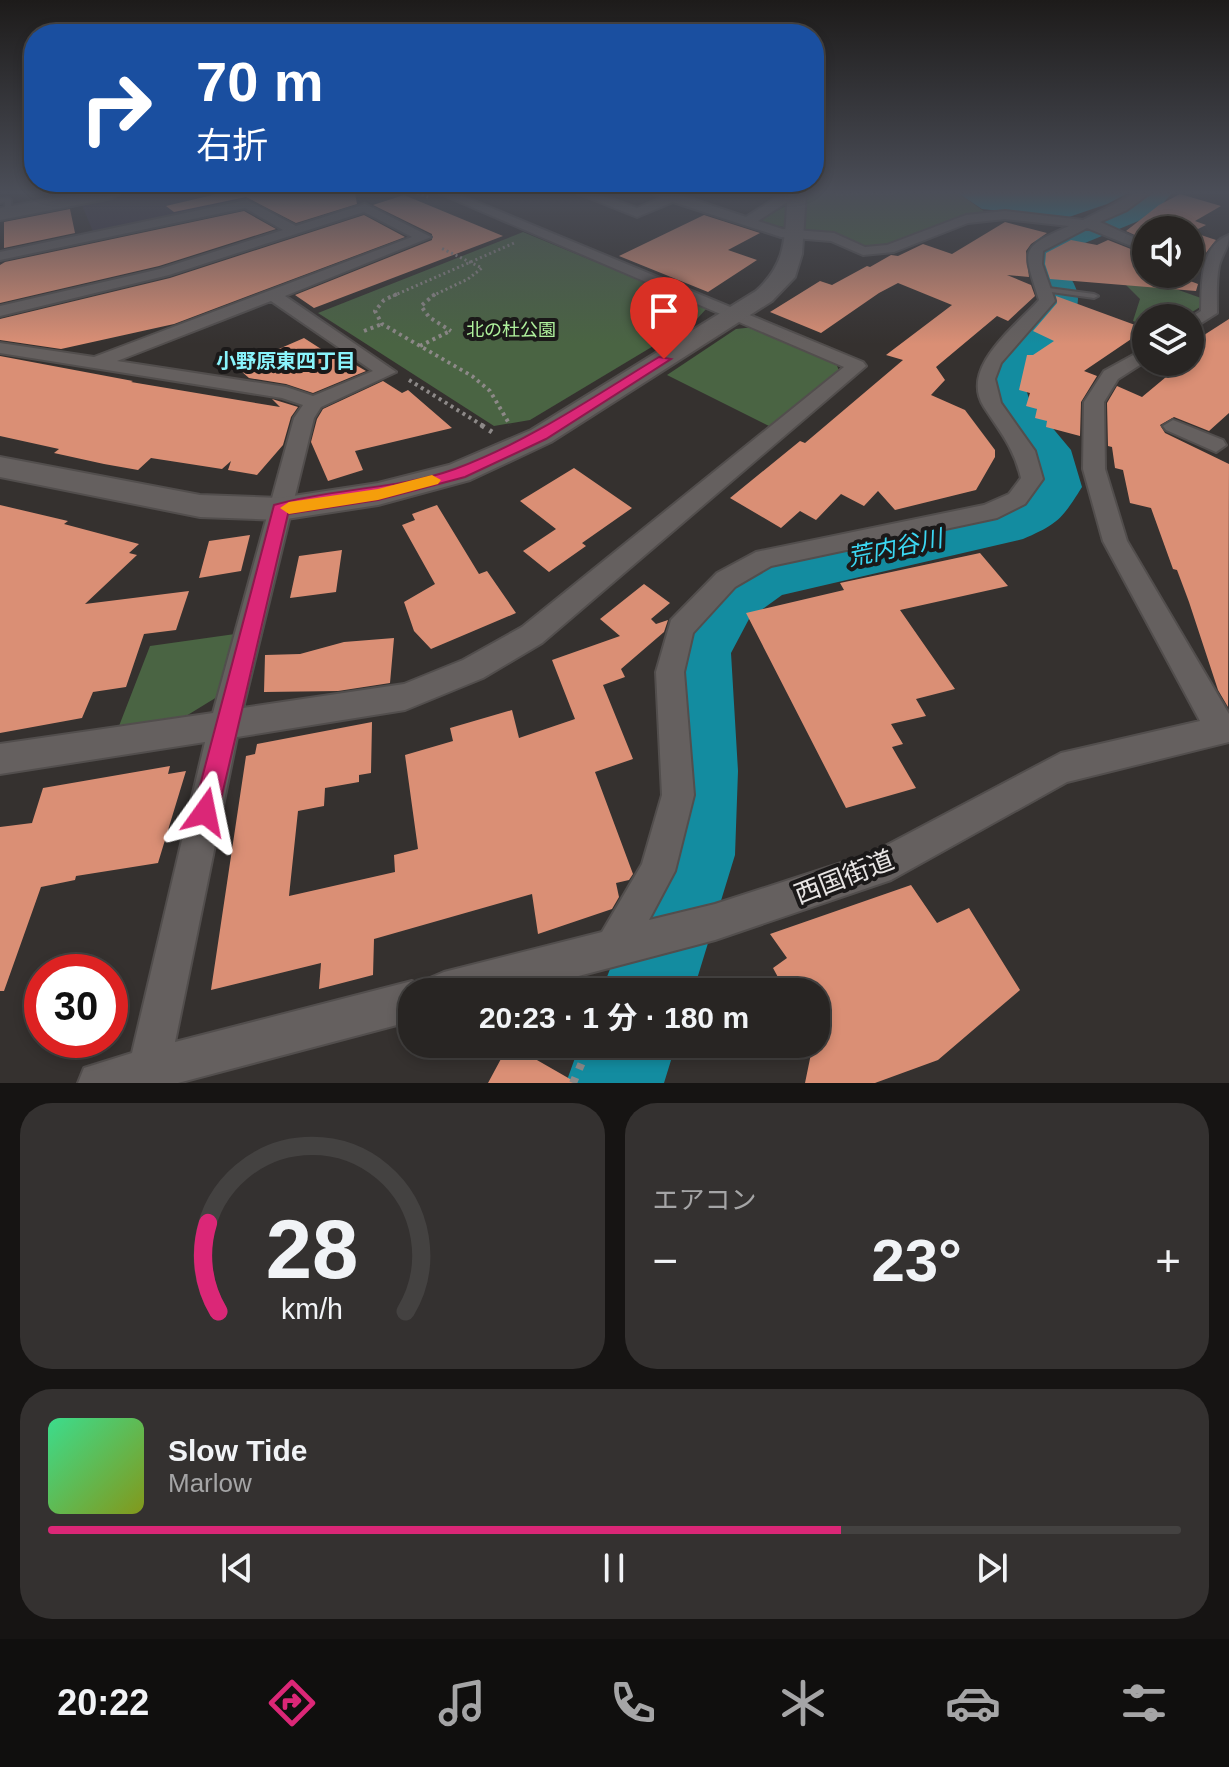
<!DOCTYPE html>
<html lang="ja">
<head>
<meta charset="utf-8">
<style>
	:root { --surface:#282523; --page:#343130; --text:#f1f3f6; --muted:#a5a5a6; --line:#444241; --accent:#db2777 }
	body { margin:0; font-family:Arial,"Noto Sans JP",sans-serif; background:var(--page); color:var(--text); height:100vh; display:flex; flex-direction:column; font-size:30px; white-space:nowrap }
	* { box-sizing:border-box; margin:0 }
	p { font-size:26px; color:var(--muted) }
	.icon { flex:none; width:44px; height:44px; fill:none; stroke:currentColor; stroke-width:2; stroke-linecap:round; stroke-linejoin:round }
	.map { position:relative; height:1083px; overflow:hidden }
	.details { display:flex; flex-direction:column; gap:20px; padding:20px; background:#161413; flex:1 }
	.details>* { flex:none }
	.banner { position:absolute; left:24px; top:24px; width:800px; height:168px; border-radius:32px; box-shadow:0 4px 12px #0003,0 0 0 2px var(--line); background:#1a4fa0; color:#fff; overflow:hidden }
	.fabs { position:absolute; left:1132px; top:216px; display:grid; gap:16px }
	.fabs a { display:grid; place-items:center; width:72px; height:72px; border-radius:50%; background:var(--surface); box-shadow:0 4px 12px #0003,0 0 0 2px var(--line); font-size:40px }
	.speed { position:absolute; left:24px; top:954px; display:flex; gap:16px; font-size:40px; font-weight:700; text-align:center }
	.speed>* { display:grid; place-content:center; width:104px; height:104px; border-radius:50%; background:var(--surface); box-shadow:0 4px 12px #0003,0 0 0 2px var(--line); line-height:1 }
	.speed .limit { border:12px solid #d22; background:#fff; color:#111 }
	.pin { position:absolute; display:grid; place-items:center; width:68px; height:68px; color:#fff; margin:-82px -34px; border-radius:50% 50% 50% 0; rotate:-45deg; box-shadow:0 0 8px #0007 }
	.pin .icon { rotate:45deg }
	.me { position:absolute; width:88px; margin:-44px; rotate:12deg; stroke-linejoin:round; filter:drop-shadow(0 0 6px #0008) }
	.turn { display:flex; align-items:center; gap:28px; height:168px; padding:0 40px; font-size:36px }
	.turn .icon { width:104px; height:104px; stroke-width:2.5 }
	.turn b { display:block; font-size:56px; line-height:68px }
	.big { font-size:60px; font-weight:700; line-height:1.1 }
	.details .tile { flex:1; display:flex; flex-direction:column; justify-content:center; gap:12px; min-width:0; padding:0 28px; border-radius:32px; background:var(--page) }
	.details .dial { align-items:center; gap:0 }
	.dial svg { height:208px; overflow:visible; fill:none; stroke:var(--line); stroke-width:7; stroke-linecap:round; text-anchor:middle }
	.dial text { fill:var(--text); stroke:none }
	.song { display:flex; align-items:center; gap:24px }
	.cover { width:96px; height:96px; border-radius:12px; background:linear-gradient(135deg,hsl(150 70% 55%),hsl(70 70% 35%)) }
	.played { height:8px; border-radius:4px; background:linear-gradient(90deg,var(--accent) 70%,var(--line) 70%) }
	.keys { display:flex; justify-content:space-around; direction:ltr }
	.heat { display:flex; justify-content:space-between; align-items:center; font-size:44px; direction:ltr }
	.details .tiles { flex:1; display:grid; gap:20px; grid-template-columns:1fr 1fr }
	.tile:last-child { grid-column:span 2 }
	.trip { position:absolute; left:398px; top:978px; width:432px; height:80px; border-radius:32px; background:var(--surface); box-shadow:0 4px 12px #0003,0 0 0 2px var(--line); font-weight:700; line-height:80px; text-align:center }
	.tab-bar { display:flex; height:128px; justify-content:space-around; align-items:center; background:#100f0e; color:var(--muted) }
	.tab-bar .icon { width:56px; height:56px }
	.tab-bar .selected { color:var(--accent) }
	.tab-bar b { font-size:36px; color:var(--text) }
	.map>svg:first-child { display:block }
	.education { fill:#3d3647 }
	.green { fill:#4a6443 }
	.water { fill:#138ca0 }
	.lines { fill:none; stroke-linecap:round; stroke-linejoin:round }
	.river { fill:#138ca0; fill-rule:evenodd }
	.building { fill:#da8f75 }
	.lane-casing { stroke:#524e4d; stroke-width:4 }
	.street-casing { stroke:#524e4d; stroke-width:4 }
	.secondary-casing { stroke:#524e4d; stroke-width:4 }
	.path-far3 { stroke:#8d8988; stroke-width:3; stroke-dasharray:2 3; stroke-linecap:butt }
	.path-far2 { stroke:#8d8988; stroke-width:4; stroke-dasharray:3 4; stroke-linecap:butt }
	.path-far1 { stroke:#8d8988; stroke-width:5; stroke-dasharray:4 6; stroke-linecap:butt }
	.path { stroke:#8d8988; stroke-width:8; stroke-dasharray:6 9; stroke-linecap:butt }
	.lane { fill:#65605f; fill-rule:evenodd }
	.street { fill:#65605f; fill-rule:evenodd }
	.secondary { fill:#65605f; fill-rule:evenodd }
	.route { fill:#db2777; stroke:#8e194d; stroke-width:2 }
	.slow { fill:#f59e0b }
	.labels { text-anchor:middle; stroke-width:8; stroke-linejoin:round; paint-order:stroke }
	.far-park-label { font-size:18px; fill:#aff19d; stroke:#1b1919 }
	.far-neighbourhood-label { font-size:20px; font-weight:bold; fill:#89f4fc; stroke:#1b1919 }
	.water-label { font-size:24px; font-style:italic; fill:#3bd7f2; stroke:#1b1919 }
	.near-street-label { font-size:26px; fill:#e8e5e4; stroke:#1b1919 }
</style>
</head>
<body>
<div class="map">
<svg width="1229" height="1083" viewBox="0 0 1229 1083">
	<rect width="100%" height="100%" fill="#35312f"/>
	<path class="education" d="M145 193H273L94 234 82 205Z"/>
	<path class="green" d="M809 193H958L985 212 971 214 885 247 865 248 814 233 763 223 762 219Z
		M523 232 707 308 695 321 530 420 494 426 318 313Z
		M1117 268 1201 298 1200 307 1183 318H1146V326L1133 321 1140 299 1112 271Z
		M754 327 836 363 839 371 769 426 667 375 736 329Z
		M235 634 217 697 186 716 119 726 150 646Z"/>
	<path class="water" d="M958 193H1128L1107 204 1066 218 982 209Z"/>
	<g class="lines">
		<path class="river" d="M1142 193H1172L1153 215 1063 252 1059 260C1066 271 1078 285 1078 299 1078 325 1037 360 1023 381L1030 401 1071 450 1082 487C1062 519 1058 524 1023 539L782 595 749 619 731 653 738 771 735 855 693 992H601L655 855 664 771 667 651 707 585 744 560 765 554 994 507 1019 498 1030 485 1023 453 986 405 979 381 1039 309 1040 290 1025 260 1037 239 1131 203Z
			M580 1044H676L664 1083H566Z"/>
	</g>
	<path class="building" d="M221 193H355L357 204 296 223 246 197 174 212 166 206Z
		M1180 194 1221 206 1195 221 1206 225 1192 232 1216 240 1205 254 1190 262V230H1146V240L1126 231 1159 205Z
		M404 195 503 236 314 308 295 295 432 240V234L373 205Z
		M70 209 75 233 4 248V222Z
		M244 211 276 229 159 266 0 303V265L5 262Z
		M364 215 405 237 174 324 61 349 0 340V319L170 278Z
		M704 215 760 233 728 250 757 260 708 292 619 256Z
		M1005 222 1047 233 1031 244 1026 251 1029 277 1007 275 1031 285 1035 296 1008 321 997 316 936 367 945 380 931 395 965 410 995 450V457L976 490 895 510 878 491 864 506 841 494 816 520 800 511 781 528 730 498 800 441 805 443 903 360 886 355 952 305 898 283 879 293 821 333 770 312 820 281 832 285 867 266 870 267 891 255 898 256 923 244 952 254Z
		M1071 240 1097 245 1108 240 1146 255V274H1172L1198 284 1196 291 1050 279 1045 264 1046 253Z
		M1056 296 1146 329 1084 371 1097 376 1081 402 1080 436 1046 427 1047 421 1035 418 1037 409 1026 406 1030 393 1019 390 1027 355H1033L1054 341 1033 331 1057 303Z
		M1229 319V413L1209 431 1174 417 1160 425 1165 433 1229 464 1228 707 1218 690 1189 602 1177 570 1173 569 1151 508 1130 503 1123 470 1115 468 1112 447 1108 446 1107 403 1117 386 1142 397 1184 362H1190V344Z
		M304 338 332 356 337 354 366 371 313 393 286 384 249 378 241 371 248 368 244 364Z
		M0 356 133 381 131 382 280 407 272 399 298 407 291 417 283 445 257 475 228 470 231 461 222 469 151 458 138 470 104 464 54 453 59 449 0 436Z
		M383 381 402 393 408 390 452 428 355 451 363 470 328 481 311 442 317 419 323 409Z
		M574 468 632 508 582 543 586 546 549 572 523 551 556 529 520 501Z
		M0 505 68 521 64 524 139 544 129 553 137 555 85 604 189 591 176 630 144 634 126 687 93 692 82 718 0 733Z
		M437 505 479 574 487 571 516 613 431 649 414 631 404 602 435 584 402 525 415 520 412 514Z
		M250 535 241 571 199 578 209 541Z
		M342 550 336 592 290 598 299 556Z
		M980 553 1008 586 900 610 955 689 916 699 926 716 891 724 903 744 892 747 916 788 846 808 746 613 844 590 840 583Z
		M644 584 670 603 651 619 656 624 668 620 664 632 621 669 625 677 603 685 633 759 595 772 633 874 629 880 616 883 619 897 612 909 538 934 532 894 374 939 373 975 319 989 321 963 211 990 246 756 255 754 257 744 372 722 371 773 359 775V782L325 788 324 806 298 811 289 896 395 872 394 855 418 849 405 755 453 741 450 728 512 710 519 738 575 719 552 660 620 636 600 619Z
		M394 638 390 683 338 691 264 692 265 655 300 654 344 642Z
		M170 766 168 774 186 771 158 863 76 876 75 880 41 887 4 991H0V827L32 823 43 788Z
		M911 885 937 923 969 908 1020 990 938 1060 875 1083H805L813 1044H816V992H786L773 968 787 958 770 934Z
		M509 1044 577 1083H488Z"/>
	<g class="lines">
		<g class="lane-casing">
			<path id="lane" d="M8 198 11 200V212L8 214 5 212V202L0 203V199Z
				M1041 287 1094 294 1098 296 1094 298 1044 291 1040 289Z"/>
		</g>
		<g class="street-casing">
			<path id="street" d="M439 193H455L863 362 866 366 542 643 483 678 405 710 237 737 175 1042 412 981 426 988 430 978 444 972 602 932 642 864 662 795 656 672 671 620 717 573 756 552 984 505 1009 494 1021 478C1014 448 1001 433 984 407 959 368 1015 327 1039 300 1024 250 1017 249 1069 226L1005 219 968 223 894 252 863 255 831 241 781 237 673 202 637 217 577 193H594L637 208 661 198 653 193 677 194 746 217 776 198 802 193 801 198 784 204 758 221 782 229 834 233 865 247 887 245 966 215 1005 211 1083 220 1136 193H1150L1127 210 1100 222 1146 243V252L1087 228 1043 251 1042 264 1055 301 1001 363 995 379 1001 403 1035 451 1043 479 1025 504 997 518 771 566 735 587 693 633 684 672 694 795 675 871 649 920 715 904 872 853 1061 753 1200 721 1103 541 1083 469 1084 402 1104 371 1146 348V361L1118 379 1104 402 1105 469 1127 541 1229 714V742L1067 782 891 880 715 940 518 992H412V1021L178 1083H78L84 1068 132 1053 205 742 0 774V744L213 713 294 418 303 405 282 398 0 353V343L94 357 412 237 364 212 169 275 0 316V306L160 269 283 230 245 208 0 260V252L247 200 296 226 365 204 431 237 285 296 396 372 321 407 314 418 243 708 404 684 463 660 522 627 844 367ZM271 301 373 371 313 396 286 387 117 361Z
				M1229 235C1229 247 1222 254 1219 266 1216 281 1217 297 1217 313L1190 330V318L1201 311C1202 285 1199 246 1229 235Z
				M1173 420 1223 440 1226 445 1216 452 1166 430 1163 426Z"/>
		</g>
		<g class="secondary-casing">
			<path id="secondary" d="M85 193H121L112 198 0 220V208Z
				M788 193H806L802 254 795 277 772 301 551 442 470 480 378 505 280 520 200 517 0 477V457L200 495 280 498 378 483 449 465 531 430 756 291C789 261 784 235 788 193Z"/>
		</g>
		<path class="path-far3" d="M417 193 428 197
			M836 194 896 193
			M393 296 514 243
			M432 296 468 279 482 268 441 248"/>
		<path class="path-far2" d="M397 294 384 300 375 311 382 324 472 376 490 391 510 425
			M435 294 421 306 429 317 451 331
			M364 331 382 324
			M420 346 450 331
			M409 380 485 427"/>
		<path class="path-far1" d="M481 425 492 432"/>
		<path class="path" d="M573 1083 590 1044"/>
		<use href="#lane" class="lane"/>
		<use href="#street" class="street"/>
		<use href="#secondary" class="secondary"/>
	</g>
	<linearGradient id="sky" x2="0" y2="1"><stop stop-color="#1d1b1a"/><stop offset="0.56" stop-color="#4b4e58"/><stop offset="1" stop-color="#4b4e58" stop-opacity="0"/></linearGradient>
	<rect width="1229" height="344" fill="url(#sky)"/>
	<path class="route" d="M659 357 671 359 546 439 465 477 378 500 288 514 218 812 214 821 205 825 197 821 193 812 274 505C332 488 396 490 455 469 528 442 593 397 659 357Z"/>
	<path class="slow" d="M432 475 441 480 438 484 378 500 289 514 280 508 289 502 378 489Z"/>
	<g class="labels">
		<g class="far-park-label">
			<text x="511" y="336">北の杜公園</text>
		</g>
		<g class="far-neighbourhood-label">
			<text x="286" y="368">小野原東四丁目</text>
		</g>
		<g class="water-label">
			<text transform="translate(895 548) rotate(-12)" y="8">荒内谷川</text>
		</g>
		<g class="near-street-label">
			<text transform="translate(844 877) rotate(-21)" y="9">西国街道</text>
		</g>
	</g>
</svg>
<div class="fabs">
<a><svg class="icon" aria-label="sound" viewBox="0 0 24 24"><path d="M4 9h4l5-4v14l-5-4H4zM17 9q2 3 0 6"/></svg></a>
<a><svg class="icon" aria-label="layers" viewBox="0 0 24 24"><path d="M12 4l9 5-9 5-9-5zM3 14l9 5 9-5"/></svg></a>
</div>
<div class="speed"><div class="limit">30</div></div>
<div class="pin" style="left:664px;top:359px;background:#d93025"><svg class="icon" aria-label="arrive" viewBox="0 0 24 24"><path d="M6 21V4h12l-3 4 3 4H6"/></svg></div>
<svg class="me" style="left:205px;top:812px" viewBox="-20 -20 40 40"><path d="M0-17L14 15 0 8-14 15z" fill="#db2777" stroke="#fff" stroke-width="4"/></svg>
<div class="trip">20:23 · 1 分 · 180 m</div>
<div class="banner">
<div class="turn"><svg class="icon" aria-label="right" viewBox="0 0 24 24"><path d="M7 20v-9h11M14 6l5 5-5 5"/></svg><div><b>70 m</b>右折</div></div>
</div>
</div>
<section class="details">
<div class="tiles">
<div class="tile dial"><svg viewBox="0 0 100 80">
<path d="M14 69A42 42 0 1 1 86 69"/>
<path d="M14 69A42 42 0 0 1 10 35" stroke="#db2777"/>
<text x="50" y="56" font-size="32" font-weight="700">28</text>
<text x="50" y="72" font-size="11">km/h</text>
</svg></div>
<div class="tile"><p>エアコン</p>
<div class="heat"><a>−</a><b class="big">23°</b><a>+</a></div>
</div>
<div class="tile">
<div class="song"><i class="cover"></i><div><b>Slow Tide</b><p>Marlow</p></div></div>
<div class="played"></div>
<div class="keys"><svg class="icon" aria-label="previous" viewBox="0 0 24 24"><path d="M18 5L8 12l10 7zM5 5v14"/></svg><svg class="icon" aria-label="pause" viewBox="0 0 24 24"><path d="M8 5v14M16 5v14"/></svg><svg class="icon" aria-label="next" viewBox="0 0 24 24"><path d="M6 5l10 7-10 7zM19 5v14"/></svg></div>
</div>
</div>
</section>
<nav class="tab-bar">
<b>20:22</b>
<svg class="icon selected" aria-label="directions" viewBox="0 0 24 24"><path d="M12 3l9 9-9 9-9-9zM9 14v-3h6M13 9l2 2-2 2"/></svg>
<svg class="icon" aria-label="music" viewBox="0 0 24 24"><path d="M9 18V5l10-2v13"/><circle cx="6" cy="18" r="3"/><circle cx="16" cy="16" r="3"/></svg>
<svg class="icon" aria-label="phone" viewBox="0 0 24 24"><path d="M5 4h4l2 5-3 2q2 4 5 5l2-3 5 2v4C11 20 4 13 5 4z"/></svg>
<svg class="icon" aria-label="climate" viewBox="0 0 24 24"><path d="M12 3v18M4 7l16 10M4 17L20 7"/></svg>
<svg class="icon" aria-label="car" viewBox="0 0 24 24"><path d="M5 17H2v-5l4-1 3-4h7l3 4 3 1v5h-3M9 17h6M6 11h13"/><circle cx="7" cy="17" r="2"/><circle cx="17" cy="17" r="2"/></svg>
<svg class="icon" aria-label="filters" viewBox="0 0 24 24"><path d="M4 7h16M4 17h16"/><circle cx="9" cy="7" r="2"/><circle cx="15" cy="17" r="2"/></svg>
</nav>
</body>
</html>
